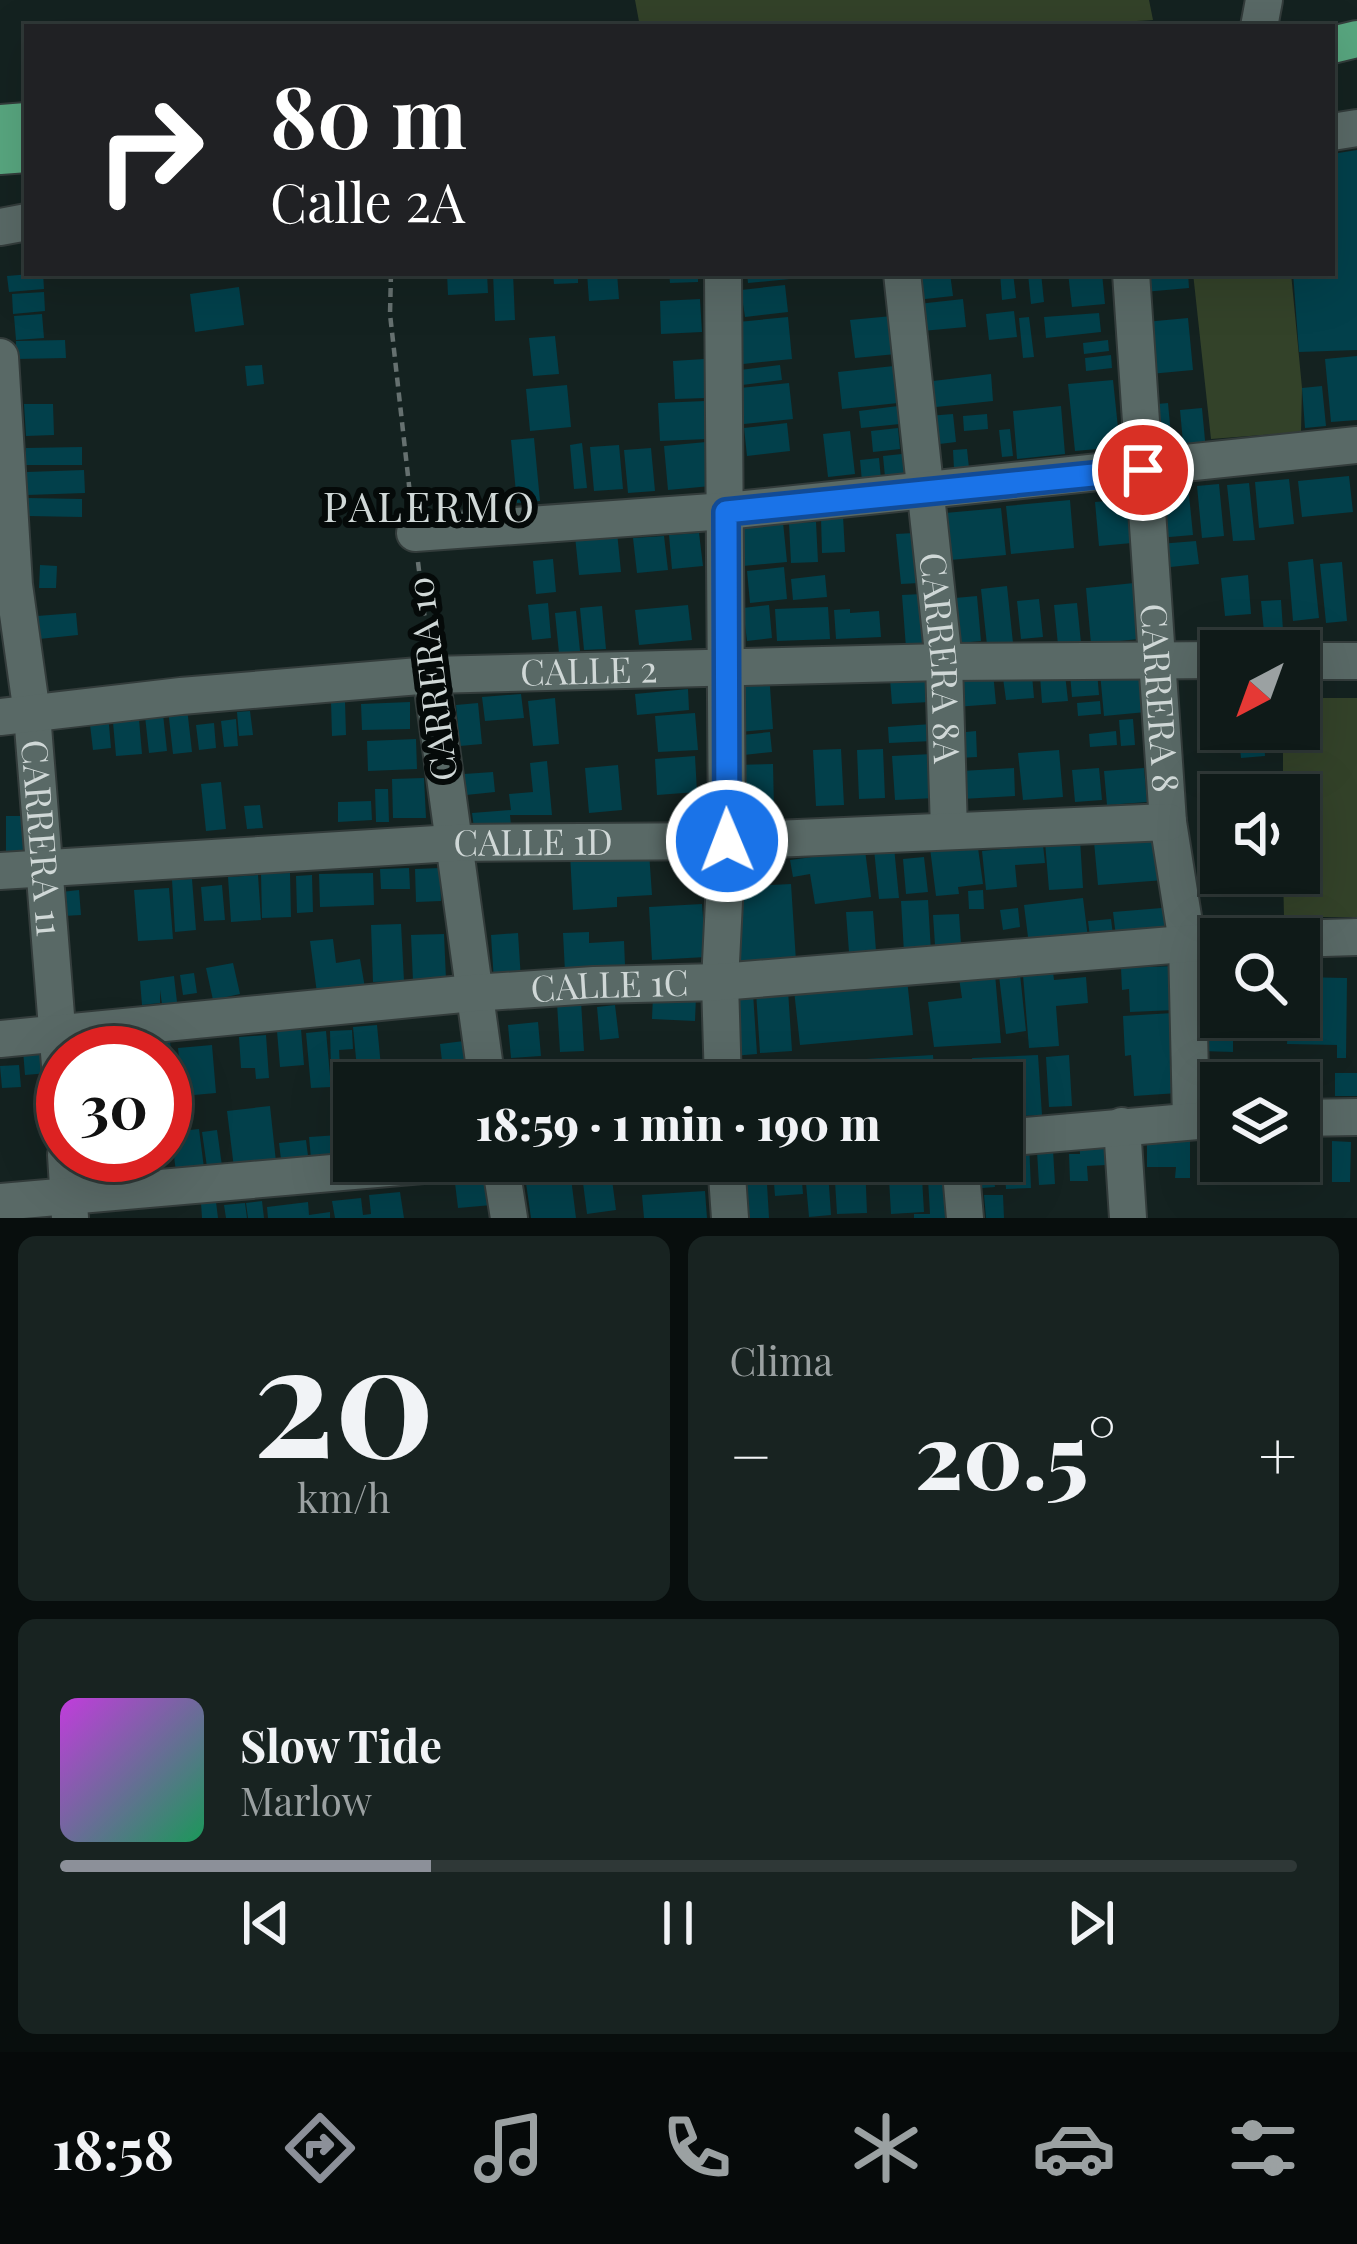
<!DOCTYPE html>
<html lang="es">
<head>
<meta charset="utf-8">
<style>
	:root { --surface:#0f1a18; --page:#182321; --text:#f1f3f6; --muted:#9ba1a2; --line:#2f3837; --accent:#8c9099 }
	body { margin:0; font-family:"Playfair Display",serif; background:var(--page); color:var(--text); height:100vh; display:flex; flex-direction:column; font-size:45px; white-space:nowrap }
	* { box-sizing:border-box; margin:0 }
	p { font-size:39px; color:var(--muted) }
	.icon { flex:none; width:66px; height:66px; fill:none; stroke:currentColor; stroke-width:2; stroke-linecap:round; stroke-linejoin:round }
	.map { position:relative; height:1218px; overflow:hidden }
	.details { display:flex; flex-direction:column; gap:18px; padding:18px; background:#080e0d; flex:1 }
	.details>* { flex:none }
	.hud { position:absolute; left:24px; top:24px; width:1311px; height:252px; border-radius:0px; box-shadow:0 12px 48px #0002,0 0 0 3px var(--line); background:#202124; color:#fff; overflow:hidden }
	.needle { width:78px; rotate:221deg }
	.fabs { position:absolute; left:1200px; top:630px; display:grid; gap:24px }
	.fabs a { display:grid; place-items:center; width:120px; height:120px; border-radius:0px; background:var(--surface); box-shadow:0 12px 48px #0002,0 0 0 3px var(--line); font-size:60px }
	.speed { position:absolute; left:36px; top:1026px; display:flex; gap:24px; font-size:60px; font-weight:700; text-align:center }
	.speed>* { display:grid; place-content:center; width:156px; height:156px; border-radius:50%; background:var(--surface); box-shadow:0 12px 48px #0002,0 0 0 3px var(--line); line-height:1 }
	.speed .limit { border:18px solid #d22; background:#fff; color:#111 }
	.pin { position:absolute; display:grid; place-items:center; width:102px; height:102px; color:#fff; margin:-51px; border:6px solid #fff; border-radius:50%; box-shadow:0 3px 12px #0007 }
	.me { position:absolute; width:132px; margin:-66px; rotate:359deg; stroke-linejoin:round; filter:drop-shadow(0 0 9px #0008) }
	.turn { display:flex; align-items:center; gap:42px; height:252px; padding:0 48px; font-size:54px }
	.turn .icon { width:156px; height:156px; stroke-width:2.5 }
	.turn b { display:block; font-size:84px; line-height:102px }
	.big { font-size:90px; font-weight:800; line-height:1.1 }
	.details .widget { flex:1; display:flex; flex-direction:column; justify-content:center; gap:18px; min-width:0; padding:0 42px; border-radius:18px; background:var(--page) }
	.details .dial { align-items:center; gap:0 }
	.dial b { font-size:156px; line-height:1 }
	.song { display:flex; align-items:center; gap:36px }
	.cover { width:144px; height:144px; border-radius:18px; background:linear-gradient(135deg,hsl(290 70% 55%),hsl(150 70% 35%)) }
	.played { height:12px; border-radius:6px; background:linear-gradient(90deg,var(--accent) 30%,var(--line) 30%) }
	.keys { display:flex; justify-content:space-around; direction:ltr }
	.heat { display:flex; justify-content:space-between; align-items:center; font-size:66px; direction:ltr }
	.details .tiles { flex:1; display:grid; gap:18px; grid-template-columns:1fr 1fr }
	.widget:last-child { grid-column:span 2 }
	.trip { position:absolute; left:333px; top:1062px; width:690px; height:120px; border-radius:0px; background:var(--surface); box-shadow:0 12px 48px #0002,0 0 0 3px var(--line); font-weight:800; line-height:120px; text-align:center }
	.tabs { display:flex; height:192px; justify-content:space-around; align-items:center; background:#060a0a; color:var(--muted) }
	.tabs .icon { width:84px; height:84px }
	.tabs .on { color:var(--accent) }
	.tabs b { font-size:54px; color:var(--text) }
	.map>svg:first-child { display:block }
	.green { fill:#334229 }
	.building { fill:#02404b }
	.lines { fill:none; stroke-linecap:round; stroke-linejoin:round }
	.minor-casing { stroke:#333c3b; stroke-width:40 }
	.highway-casing { stroke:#333c3b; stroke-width:40 }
	.path { stroke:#667170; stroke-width:4.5; stroke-dasharray:9 6; stroke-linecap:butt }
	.minor { stroke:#596966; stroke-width:36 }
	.highway { stroke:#58a67f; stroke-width:36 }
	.route-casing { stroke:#114b97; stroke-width:30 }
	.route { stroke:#1a73e8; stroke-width:21 }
	.labels { text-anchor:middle; stroke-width:12; stroke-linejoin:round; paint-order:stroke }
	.street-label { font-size:36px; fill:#d0d8d7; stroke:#050a09 }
	.quarter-label { font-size:42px; letter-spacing:3px; fill:#d0d8d7; stroke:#050a09 }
</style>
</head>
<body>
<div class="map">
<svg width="1357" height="1218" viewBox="0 0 1357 1218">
	<rect width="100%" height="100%" fill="#142220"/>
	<path class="green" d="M635 0H1149L1153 20 1039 27H640Z
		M1193 273H1291L1302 388 1301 432 1211 439Z
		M1299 698H1357V917H1284L1283 873H1299V795H1283V729H1299Z"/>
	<path class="building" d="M1357 150V350L1299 352 1293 273H1332V154Z
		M43 273 44 289 9 292 7 276Z
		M447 273H487L488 293 448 295Z
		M493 273H513L515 320 495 321Z
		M553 273H578V283L554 284Z
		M587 273H617L619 299 589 301Z
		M669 273H698V282L670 283Z
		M747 273H800V278L748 283Z
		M913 273H950L953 296 916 300Z
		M1000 273H1013L1016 298 1002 300Z
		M1041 273 1044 302 1031 304 1028 274Z
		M1068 273H1102L1105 304 1072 307Z
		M1142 273H1188L1189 288 1144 292Z
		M785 285 788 312 745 317 741 290Z
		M239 287 244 325 195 332 190 294Z
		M44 292 45 311 13 314 12 294Z
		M700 299 702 332 661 334 660 301Z
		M963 299 966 327 922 331 918 304Z
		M1014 311 1017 337 989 340 986 314Z
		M1099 313 1101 332 1046 338 1044 317Z
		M42 314 44 338 16 340 14 316Z
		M892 316 896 354 855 358 850 320Z
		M788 317 792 359 743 364 738 322Z
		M1029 317 1034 357 1023 358 1019 318Z
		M1188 318 1193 370 1150 374 1145 322Z
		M555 336 559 374 533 376 529 338Z
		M65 340 66 358 16 359V341Z
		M1108 340 1109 351 1084 354 1083 343Z
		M1111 355 1112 368 1086 371 1085 358Z
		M1357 356V420L1331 422 1325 359Z
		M704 359 706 398 675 399 673 361Z
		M262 365 264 384 247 386 245 366Z
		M780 365 782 380 742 385 740 370Z
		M894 366 898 403 842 409 838 372Z
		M991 374 993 401 936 407 933 381Z
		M1113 380 1120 447 1075 451 1068 384Z
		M789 383 793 419 744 424 740 388Z
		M567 385 571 427 530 431 526 389Z
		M1322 386 1326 426 1305 428 1302 388Z
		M705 401 707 439 660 441 658 403Z
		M1168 403 1172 446 1150 449 1146 405Z
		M24 404H53L54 435 26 436Z
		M898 406 900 424 861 428 859 411Z
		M1061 406 1065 454 1017 459 1013 411Z
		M1202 408 1206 451 1184 453 1180 410Z
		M953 414 956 442 931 445 928 416Z
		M987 414 988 429 964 431 963 416Z
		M787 423 790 451 747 456 744 428Z
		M898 428 900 449 873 452 871 431Z
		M1010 429 1013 456 1002 457 999 430Z
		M850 431 855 474 828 477 823 434Z
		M534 438 540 501 517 503 511 440Z
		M706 442 711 486 668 490 664 446Z
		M582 443 587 488 574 489 570 445Z
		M619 445 623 489 594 491 590 447Z
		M82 447V465H26V448Z
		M651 448 655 491 628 493 624 450Z
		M967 449 969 468 954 469 953 450Z
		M902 454 904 475 885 477 883 456Z
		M879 458 882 490 863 492 860 460Z
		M84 470 85 493 27 495V472Z
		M1349 476 1353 512 1302 517 1298 481Z
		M1289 479 1294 524 1259 528 1255 482Z
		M1249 483 1255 540 1233 541 1227 485Z
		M1219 484 1224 536 1202 538 1197 486Z
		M1188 485 1193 535 1158 538 1153 489Z
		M28 498 82 499V517L28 516Z
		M1127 499 1132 543 1099 546 1095 502Z
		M1070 500 1074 548 1011 554 1006 506Z
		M1001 508 1006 555 950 560 945 513Z
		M843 516 845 552 822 553 821 518Z
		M783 522 787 562 743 566 739 526Z
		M816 522 818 562 791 563 789 523Z
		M617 532 621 572 579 575 575 536Z
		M699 533 703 566 672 569 669 535Z
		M914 533 919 583 901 584 896 534Z
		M664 536 668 570 637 573 633 538Z
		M1196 541 1199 564 1161 568 1159 544Z
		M553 559 556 592 536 594 533 561Z
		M1313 559 1319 618 1293 621 1288 562Z
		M1342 562 1347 621 1326 623 1320 564Z
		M40 565 57 566 56 588H39Z
		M784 567 787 599 750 603 747 571Z
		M825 575 827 597 793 600 791 579Z
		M1248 575 1251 614 1225 616 1221 578Z
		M1134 583 1139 639 1091 644 1086 588Z
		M1007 586 1013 643 987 645 981 589Z
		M922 594 927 646 906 648 902 595Z
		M977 596 981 641 960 643 955 598Z
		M1039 599 1043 637 1021 639 1017 601Z
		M1281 600 1283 630 1264 632 1261 601Z
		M548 603 551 638 532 640 528 605Z
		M1077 603 1081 643 1058 645 1054 605Z
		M688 605 692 640 639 645 635 610Z
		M769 605 772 638 747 641 743 608Z
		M602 606 606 649 584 650 580 608Z
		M828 607 830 639 777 641 775 609Z
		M850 609V613L879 611 881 637 836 639 834 610Z
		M576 611 580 651 559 653 555 613Z
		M76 613 78 635 39 639 37 616Z
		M1142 669 1146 712 1104 716 1100 673Z
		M1097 671 1099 695 1072 697 1070 674Z
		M993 672 996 704 955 707 952 676Z
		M769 673 773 729 739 732 734 676Z
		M1065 674 1068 701 1042 703 1040 676Z
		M1032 675 1034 698 1006 700 1003 678Z
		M929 676 930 702 892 704 890 679Z
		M688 689 689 710 637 715 635 694Z
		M521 694 524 718 485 721 482 697Z
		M555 698 559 744 533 746 528 701Z
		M345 701 346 735 332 736 331 702Z
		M1100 701 1101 714 1078 716 1077 703Z
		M410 702V729L362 730 361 704Z
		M478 703 482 744 460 746 456 705Z
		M162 705 167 751 149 753 144 707Z
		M138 708 142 754 116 756 112 711Z
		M187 708 192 752 173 754 168 709Z
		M250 711 253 735 239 736 237 712Z
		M695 713 698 750 658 752 655 716Z
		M108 714 111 748 93 750 89 716Z
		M236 719 238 746 224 747 221 721Z
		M1133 719 1135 745 1121 746 1119 720Z
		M214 723 216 748 199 750 196 725Z
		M932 724 933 741 889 743 888 727Z
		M1238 729H1263L1265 756 1241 758Z
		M976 731 977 757 958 758 956 733Z
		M1116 731 1117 745 1090 747 1089 734Z
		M770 732 772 752 735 756 733 736Z
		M416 739 417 769 368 771 367 741Z
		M841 749 844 805 816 806 813 750Z
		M883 749 885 798 859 799 857 750Z
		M1059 750 1063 797 1023 800 1018 753Z
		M932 754 935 798 895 800 892 756Z
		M695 756 697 792 657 795 655 759Z
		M547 761 552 815H510L511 825 474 828 472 813 511 810 509 794 533 792 530 763Z
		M773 764 774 810 736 811 735 765Z
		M618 765 622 810 589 813 585 768Z
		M1014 768 1015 796 962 799 961 771Z
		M1099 768 1102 800 1075 802 1072 770Z
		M1144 768 1147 802 1107 805 1104 771Z
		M493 772 495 792 466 795 464 774Z
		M424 778 426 818H393L392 779Z
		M221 782 226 829 206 831 201 784Z
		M375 789H388L389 822H376Z
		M371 801 372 820 338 822V802Z
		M260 805 263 828 247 829 244 806Z
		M6 816H28V851H6Z
		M1161 836 1165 880 1098 885 1094 842Z
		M1080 840 1083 888 1049 890 1045 842Z
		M1043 845 1045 863 1015 865 1017 887 986 890 982 851Z
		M952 846 953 850 978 848 983 884 958 887 959 894 936 896 930 848Z
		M894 847 899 898 879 899 874 849Z
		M865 850 871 897 815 904 810 874 793 877 790 860Z
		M649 852 652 895 617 897V907L573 910 570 854Z
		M924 857 928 892 906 894 903 859Z
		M409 868 410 889H381L380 869Z
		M440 868 441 901 416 902 415 869Z
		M290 873 291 917 262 918 261 874Z
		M373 873 374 905 320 907 319 874Z
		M258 875 261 920 231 922 228 877Z
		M312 875 313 912 297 913 296 876Z
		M192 879 196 930 175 932 172 880Z
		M791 884 796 961 741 964 736 887Z
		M222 885 225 920 204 921 201 887Z
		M169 888 173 939 138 941 134 890Z
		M79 890 81 915 63 916 61 892Z
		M983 890 984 909H969L968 891Z
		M1083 898 1088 938 1029 945 1024 905Z
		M928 900 931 952 904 953 901 901Z
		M702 904 706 957 652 960 649 907Z
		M1174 907 1176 932 1116 937 1113 912Z
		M1018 908 1020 927 1003 930 1000 910Z
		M873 911 876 951 849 952 846 912Z
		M959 914 961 944 935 945 933 915Z
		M1111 919 1113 935 1090 937 1088 921Z
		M401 924 404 981 373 982 371 925Z
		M589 932V943L624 941 625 965 565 972 563 933Z
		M518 933 521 980 494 982 491 935Z
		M444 934 446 979 413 981 411 935Z
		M333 939 336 963 360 959 365 988 317 993 310 941Z
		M233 963 240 994 213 1000 206 968Z
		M1175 966V1010L1130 1012 1129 989 1122 990 1121 968Z
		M1053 972 1054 980 1086 977 1088 1003 1056 1006 1059 1046 1029 1048 1023 975Z
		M194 973 197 993 183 995 180 975Z
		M1203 973H1221V1017H1299V977L1347 978 1346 1058H1337V1045L1287 1044 1288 1027H1252V1035H1233V1052L1202 1051Z
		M995 974 1001 1043 934 1047 928 1002 962 998 959 978Z
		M1020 974 1026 1031 1006 1034 999 976Z
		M174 976 177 1002 162 1004 160 990V1003L142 1005 140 981Z
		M907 979 913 1035 800 1045 794 990Z
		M788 990 792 1051 760 1053 756 992Z
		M753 993 757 1054 732 1056 729 995Z
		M653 995 696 996 695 1021 652 1019Z
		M581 1001 584 1051 560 1052 557 1003Z
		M615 1005 619 1038 600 1040 597 1007Z
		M1173 1013 1178 1093 1134 1096 1131 1055 1125 1056 1123 1016Z
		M538 1022 541 1056 511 1058 508 1025Z
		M377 1025 381 1067 357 1069 353 1027Z
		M301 1029 304 1065 280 1067 277 1031Z
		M352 1030 353 1049 339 1050 340 1067 331 1068 330 1031Z
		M326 1031 331 1087 311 1088 306 1033Z
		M266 1035 269 1078 256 1079 255 1068H241L239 1037Z
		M170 1041 175 1085 165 1086V1053H145L144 1044Z
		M464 1041 466 1059 442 1061 440 1044Z
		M212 1045 216 1093 183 1096 178 1048Z
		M47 1049 49 1073 25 1075 23 1050Z
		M933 1055 935 1083H867L866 1059Z
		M1038 1055 1042 1115 1020 1116 1019 1108 1002 1109V1083H973L972 1058Z
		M1069 1055 1072 1106 1049 1107 1046 1057Z
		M772 1060 773 1083H736L734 1063Z
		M19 1065 21 1087 2 1088 0 1066Z
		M685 1070V1083H655L654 1072Z
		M1335 1073H1357V1096H1335Z
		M1236 1078V1083H1221V1100H1214L1213 1079Z
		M270 1106 277 1171 235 1176 227 1111Z
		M1175 1125H1190V1178H1175L1176 1167H1147V1142H1175Z
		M199 1129 204 1168 176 1172 171 1132Z
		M217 1130 222 1166 207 1167 202 1132Z
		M354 1134V1164L312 1169 309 1137Z
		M1104 1138 1106 1165 1087 1166 1088 1181H1070L1069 1154H1080L1079 1139Z
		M306 1140 309 1164 282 1167 279 1143Z
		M1332 1141 1351 1142 1350 1182H1332Z
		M1029 1143 1031 1188 1006 1189 1003 1145Z
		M1053 1150 1055 1184 1039 1185 1037 1151Z
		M77 1155H101L103 1172 79 1174Z
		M122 1155H150L152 1174 123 1177Z
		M888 1161H921L924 1212 891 1214Z
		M927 1161H948L951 1218H914V1214H930Z
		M969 1161H993L995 1187 970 1189Z
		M865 1163 867 1213 837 1214 834 1165Z
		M766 1167 769 1218H738L735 1169Z
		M801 1169 803 1194 775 1196 773 1170Z
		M828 1171 831 1215 809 1217 805 1172Z
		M611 1172 616 1210 587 1214 582 1175Z
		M571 1178 576 1218H531L526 1183Z
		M489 1179 492 1205 458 1208 455 1183Z
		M705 1191 707 1218H644L642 1195Z
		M400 1192 404 1218H335L332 1201 361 1198 363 1215 371 1214 369 1195Z
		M984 1195H1003L1004 1218H986Z
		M262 1201 264 1218H248L246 1203Z
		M216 1202 218 1218H202L201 1203Z
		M308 1202 309 1215 330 1212V1218H268L267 1207Z
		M245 1203 247 1218H226L224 1205Z"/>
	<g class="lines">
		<g class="minor-casing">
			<g id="minor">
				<path d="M1259 27 1264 0"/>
				<path d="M1332 132 1357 128"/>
				<path d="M0 227 27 222"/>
				<path d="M723 273 727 841 720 982 723 1083"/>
				<path id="s1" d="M902 273 944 662 949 831"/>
				<path id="s2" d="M1131 273 1168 822 1187 942 1191 1120"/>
				<path id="s3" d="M0 357 14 585 32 714 63 1103"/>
				<path d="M415 533 726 511 1357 445"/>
				<path d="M1299 661H1357"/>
				<path d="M431 675 487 1083"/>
				<path id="s4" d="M0 717 181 696 431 675 944 662 1221 660"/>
				<path id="s5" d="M0 871 453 843 727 841 1168 822"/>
				<path d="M1292 939 1357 937"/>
				<path id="s6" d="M0 1039 473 993 594 985 720 982 1221 941"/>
				<path d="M1299 1118 1357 1117"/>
				<path d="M1122 1126 1128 1218"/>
				<path d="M1002 1138 1221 1119"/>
				<path d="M66 1155 70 1218"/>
				<path d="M500 1161 509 1218"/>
				<path d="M726 1161 730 1218"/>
				<path d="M960 1161 965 1218"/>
				<path d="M0 1202 469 1161"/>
			</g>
		</g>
		<g class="highway-casing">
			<path id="highway" d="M1332 45 1357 39
				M0 123 27 121
				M0 156 27 154"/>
		</g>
		<path class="path" d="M391 273 390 314 411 503
			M418 562 428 646"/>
		<use href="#minor" class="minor"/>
		<use href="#highway" class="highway"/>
	</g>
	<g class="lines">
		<g class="route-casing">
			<path id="route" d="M727 841 726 512 1143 470"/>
		</g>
		<use href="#route" class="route"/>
	</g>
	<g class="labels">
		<g class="street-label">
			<text dy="13" stroke="none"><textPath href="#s1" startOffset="387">CARRERA 8A</textPath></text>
			<text dy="13" stroke="none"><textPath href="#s4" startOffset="591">CALLE 2</textPath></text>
			<text transform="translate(432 679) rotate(-97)" y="13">CARRERA 10</text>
			<text dy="13" stroke="none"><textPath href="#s2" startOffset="426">CARRERA 8</textPath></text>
			<text dy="13" stroke="none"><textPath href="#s3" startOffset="483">CARRERA 11</textPath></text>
			<text dy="13" stroke="none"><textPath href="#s5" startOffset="534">CALLE 1D</textPath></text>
			<text dy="13" stroke="none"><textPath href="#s6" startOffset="612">CALLE 1C</textPath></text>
		</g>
		<g class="quarter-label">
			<text x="430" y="522">PALERMO</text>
		</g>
	</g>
</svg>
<div class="fabs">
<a><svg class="needle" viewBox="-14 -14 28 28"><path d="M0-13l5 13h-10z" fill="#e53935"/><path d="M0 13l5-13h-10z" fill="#9ba1a2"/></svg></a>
<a><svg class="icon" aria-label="sound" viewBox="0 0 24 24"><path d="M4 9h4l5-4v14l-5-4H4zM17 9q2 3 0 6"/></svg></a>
<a><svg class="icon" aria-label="search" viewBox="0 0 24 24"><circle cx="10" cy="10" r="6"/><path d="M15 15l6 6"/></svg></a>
<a><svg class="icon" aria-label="layers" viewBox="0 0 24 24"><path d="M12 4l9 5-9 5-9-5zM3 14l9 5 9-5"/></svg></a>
</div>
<div class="speed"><div class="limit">30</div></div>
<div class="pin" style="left:1143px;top:470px;background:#d93025"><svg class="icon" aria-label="arrive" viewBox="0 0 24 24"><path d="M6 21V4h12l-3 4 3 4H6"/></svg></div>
<svg class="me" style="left:727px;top:841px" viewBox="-20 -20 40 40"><circle r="17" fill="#1a73e8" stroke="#fff" stroke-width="3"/><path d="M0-11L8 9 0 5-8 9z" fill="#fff"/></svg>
<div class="trip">18:59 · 1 min · 190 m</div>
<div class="hud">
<div class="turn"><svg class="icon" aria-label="right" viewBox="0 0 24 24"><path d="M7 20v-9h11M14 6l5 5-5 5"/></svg><div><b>80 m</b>Calle 2A</div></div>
</div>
</div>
<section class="details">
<div class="tiles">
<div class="widget dial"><b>20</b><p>km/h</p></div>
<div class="widget"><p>Clima</p>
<div class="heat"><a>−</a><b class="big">20.5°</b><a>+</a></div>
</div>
<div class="widget">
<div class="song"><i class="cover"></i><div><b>Slow Tide</b><p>Marlow</p></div></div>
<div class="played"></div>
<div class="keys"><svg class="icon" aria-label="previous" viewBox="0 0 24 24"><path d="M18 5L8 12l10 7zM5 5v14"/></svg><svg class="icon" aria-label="pause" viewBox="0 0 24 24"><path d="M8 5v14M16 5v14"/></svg><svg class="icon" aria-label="next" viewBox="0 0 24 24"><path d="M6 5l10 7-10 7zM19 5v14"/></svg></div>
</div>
</div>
</section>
<nav class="tabs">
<b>18:58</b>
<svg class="icon on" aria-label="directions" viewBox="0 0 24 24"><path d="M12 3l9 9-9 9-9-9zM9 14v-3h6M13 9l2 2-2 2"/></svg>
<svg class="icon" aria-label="music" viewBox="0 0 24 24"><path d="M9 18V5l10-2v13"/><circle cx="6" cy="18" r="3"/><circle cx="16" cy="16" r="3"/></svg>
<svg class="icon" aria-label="phone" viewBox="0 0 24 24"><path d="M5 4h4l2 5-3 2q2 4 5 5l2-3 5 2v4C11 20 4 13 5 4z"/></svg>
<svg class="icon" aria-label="climate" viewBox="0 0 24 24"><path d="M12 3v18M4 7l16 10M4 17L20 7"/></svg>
<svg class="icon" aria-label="car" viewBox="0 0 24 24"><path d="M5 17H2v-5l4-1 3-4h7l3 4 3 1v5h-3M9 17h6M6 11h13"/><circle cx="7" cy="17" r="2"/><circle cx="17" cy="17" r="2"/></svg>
<svg class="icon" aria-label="filters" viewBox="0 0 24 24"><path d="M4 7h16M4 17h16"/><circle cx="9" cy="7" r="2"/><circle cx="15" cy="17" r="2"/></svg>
</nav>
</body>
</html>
